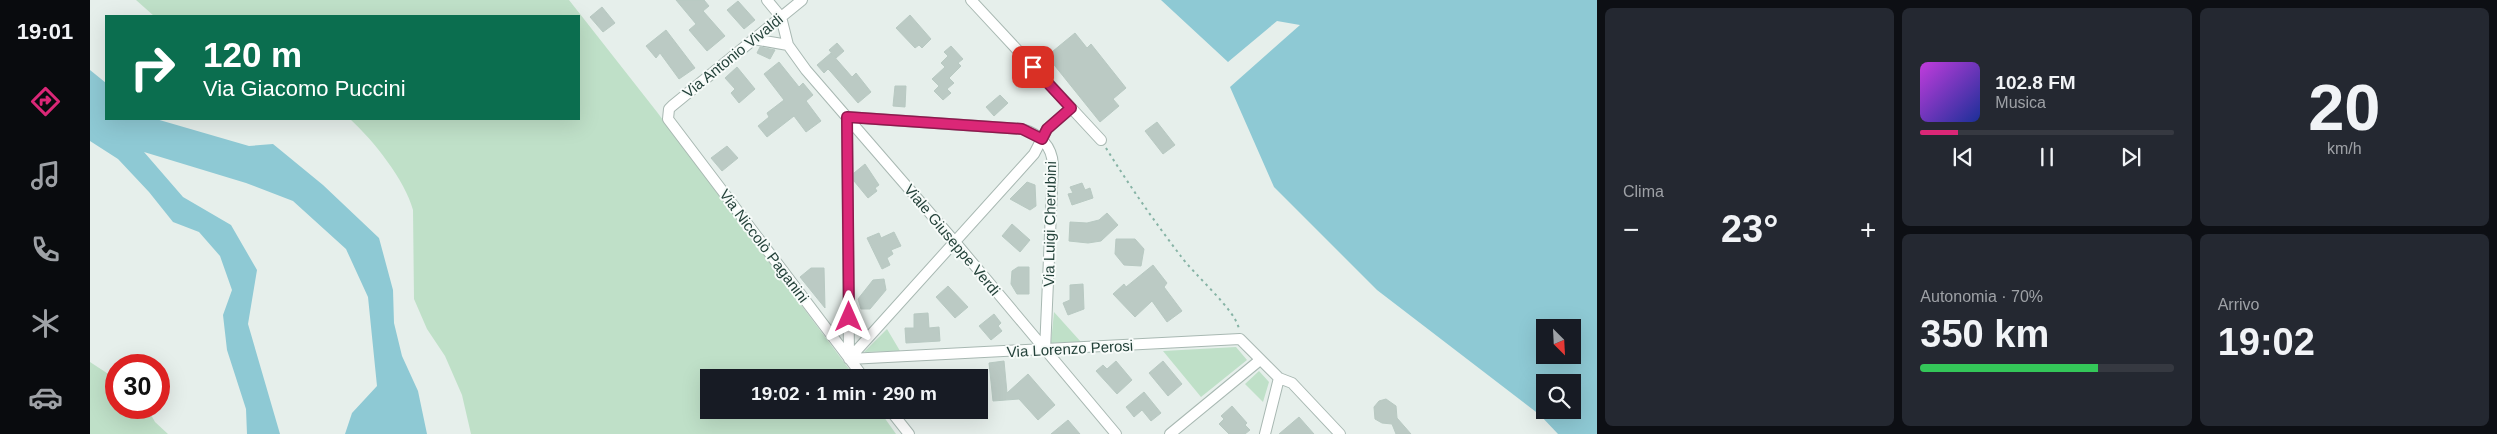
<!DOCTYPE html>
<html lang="it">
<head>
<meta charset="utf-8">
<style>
	:root { --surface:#171b24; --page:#242831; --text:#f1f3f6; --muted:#9ea1a6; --line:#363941; --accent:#db2777 }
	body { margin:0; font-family:Helvetica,sans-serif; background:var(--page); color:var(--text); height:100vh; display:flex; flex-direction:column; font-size:19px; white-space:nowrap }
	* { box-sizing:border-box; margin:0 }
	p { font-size:16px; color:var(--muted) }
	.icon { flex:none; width:28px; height:28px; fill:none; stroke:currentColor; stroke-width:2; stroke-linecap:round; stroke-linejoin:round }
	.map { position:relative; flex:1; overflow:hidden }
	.side { display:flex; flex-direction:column; gap:8px; padding:8px; background:#0d0f14; width:900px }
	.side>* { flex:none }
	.guide { position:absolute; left:15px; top:15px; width:475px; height:105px; border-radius:0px; box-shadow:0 5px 20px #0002; background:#0b6e4f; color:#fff; overflow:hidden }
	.needle { width:32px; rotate:156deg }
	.controls { position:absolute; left:1446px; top:319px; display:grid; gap:10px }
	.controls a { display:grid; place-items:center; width:45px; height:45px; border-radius:0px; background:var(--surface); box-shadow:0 5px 20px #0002; font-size:25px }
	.speed { position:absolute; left:15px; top:354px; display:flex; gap:10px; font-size:25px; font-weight:700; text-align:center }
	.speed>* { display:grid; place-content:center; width:65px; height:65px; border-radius:50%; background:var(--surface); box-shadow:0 5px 20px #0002; line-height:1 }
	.speed .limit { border:8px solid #d22; background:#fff; color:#111 }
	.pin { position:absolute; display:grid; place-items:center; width:42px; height:42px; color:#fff; margin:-21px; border-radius:10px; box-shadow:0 2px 8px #0006 }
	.me { position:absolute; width:55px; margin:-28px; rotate:0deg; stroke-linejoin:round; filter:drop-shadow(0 0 4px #0008) }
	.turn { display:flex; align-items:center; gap:18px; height:105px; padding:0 15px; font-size:22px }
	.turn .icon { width:65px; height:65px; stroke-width:2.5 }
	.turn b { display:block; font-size:35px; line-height:42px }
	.big { font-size:38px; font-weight:700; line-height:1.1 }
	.side .tile { flex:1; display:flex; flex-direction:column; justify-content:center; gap:8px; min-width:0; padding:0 18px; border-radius:8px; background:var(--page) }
	.side .dial { align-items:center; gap:0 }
	.dial b { font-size:65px; line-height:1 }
	.song { display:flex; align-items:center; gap:15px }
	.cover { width:60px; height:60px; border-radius:8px; background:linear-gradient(135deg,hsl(290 70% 55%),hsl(230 70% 35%)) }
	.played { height:5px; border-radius:2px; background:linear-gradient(90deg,var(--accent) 15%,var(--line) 15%) }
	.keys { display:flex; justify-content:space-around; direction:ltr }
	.heat { display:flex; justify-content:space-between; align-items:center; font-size:28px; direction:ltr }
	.charge { height:8px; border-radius:4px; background:linear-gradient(90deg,#34c759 70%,var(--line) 0) }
	.side .tiles { flex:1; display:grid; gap:8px; grid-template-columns:repeat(3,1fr) }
	.tile:first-child { grid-row:span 2 }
	.trip { position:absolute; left:610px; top:369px; width:288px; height:50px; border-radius:0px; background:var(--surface); box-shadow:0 5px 20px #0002; font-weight:700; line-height:50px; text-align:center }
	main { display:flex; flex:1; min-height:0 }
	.tab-bar { display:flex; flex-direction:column; width:90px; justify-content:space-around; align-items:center; background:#090b0e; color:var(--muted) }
	.tab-bar .icon { width:35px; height:35px }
	.tab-bar .on { color:var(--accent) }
	.tab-bar b { font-size:22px; color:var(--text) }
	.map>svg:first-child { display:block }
	.green { fill:#bfe0c8 }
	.water { fill:#8ec9d4; fill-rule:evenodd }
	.building { fill:#bbcac4; stroke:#b8c9c2 }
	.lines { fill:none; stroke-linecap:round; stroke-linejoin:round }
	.minor-casing { stroke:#a8b8b2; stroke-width:12 }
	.path { stroke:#86b3a5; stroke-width:2; stroke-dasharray:2.5 4; stroke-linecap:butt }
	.minor { stroke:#fff; stroke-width:10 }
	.route-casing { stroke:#8e194d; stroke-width:12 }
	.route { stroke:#db2777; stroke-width:9 }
	.labels { text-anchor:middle; stroke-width:4; stroke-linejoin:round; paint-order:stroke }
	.street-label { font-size:15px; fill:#24423a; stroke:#f7fbf9 }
</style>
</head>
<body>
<main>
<nav class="tab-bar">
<b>19:01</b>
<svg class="icon on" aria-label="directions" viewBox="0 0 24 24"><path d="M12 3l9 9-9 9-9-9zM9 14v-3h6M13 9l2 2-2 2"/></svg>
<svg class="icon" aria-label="music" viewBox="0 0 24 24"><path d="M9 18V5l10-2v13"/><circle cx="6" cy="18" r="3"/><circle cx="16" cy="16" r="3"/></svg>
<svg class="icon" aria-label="phone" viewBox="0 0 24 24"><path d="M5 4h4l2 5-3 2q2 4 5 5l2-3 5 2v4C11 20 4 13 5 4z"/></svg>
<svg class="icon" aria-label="climate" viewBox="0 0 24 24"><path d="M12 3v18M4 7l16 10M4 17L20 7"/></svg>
<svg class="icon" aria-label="car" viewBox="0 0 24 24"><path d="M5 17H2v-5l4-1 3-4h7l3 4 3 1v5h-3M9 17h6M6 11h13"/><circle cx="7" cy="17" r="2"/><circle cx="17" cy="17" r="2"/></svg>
</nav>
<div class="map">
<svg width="1507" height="434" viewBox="0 0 1507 434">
	<rect width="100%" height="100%" fill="#e6efeb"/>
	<path class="green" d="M46 0H479L567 112 765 377 619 378V410H789L806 434H381L372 395 355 356 337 329 324 299 323 210C315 180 283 140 260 119H489V16H64Z
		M964 312 991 342 961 343Z
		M797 329 810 351 774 352Z
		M1146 347 1157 360 1111 397 1073 351Z
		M0 362 26 379V408H57L65 422 78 434H0Z
		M1169 371 1179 382 1173 402 1155 384Z"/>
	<path class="water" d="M1071 0H1507V434H1468L1450 415 1287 290 1184 187 1140 87 1210 25 1187 21 1138 62ZM1455 328H1482V355H1455ZM1455 382H1482V410H1455Z
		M0 70 16 83V119H66L159 146 183 144 233 185 289 238 303 290 304 323 312 356 328 391 337 434H255L262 413 287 386 278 297 256 249 203 201 156 183 54 152 93 197 141 225 167 270 158 324 190 434H157L156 409 137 350 133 315 142 290 130 256 109 232 83 222 59 192 28 159 0 141Z"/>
	<path class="building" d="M586 0H614L619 6 613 11 635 36 617 51 599 30 606 24Z
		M648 1 665 20 654 29 637 10Z
		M512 7 525 23 513 32 500 17Z
		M820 15 841 39 832 48 829 45 825 48 806 28Z
		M576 30 605 68 589 79 570 53 566 58 556 46Z
		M985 33 997 48 1001 44 1036 88 1023 99 1029 106 1010 122 957 56Z
		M747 43 754 51 746 58 739 50Z
		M861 46 873 59 868 63 871 66 859 78 864 83 857 89 861 93 853 100 844 91 849 86 842 79 855 67 851 63 858 56 854 52Z
		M670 47 685 50 680 59 667 53Z
		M741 53 762 77 766 73 781 92 768 103 741 72 738 69 734 73 727 65Z
		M689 62 709 87 713 83 723 95 716 101 731 121 716 132 704 116 677 137 668 126 679 117 677 113 694 100 674 74Z
		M647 67 665 89 649 103 641 93 645 89 635 78Z
		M805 86H816L815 107 803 106Z
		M910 95 918 103 904 116 896 107Z
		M1067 122 1085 145 1073 154 1055 131Z
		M637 146 648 158 632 171 621 158Z
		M775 164 789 185 785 188 787 191 778 198 764 181V173Z
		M937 182 945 185 946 206 940 210 920 199Z
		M992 183 995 190 1000 188 1003 198 982 205 978 194 983 193 980 187Z
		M1017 213 1028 225 1011 241 998 243 979 241 980 222 997 223 1009 220Z
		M922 224 940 240 930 252 912 236Z
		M804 232 811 246 801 250 803 254 797 258 800 265 792 269 777 238 789 233 791 238Z
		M1026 239H1045L1054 249 1051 266 1034 265 1025 254Z
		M1063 265 1077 283 1074 287 1092 311 1077 322 1062 301 1045 317 1023 294 1034 284 1036 287Z
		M928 267H939V294H927L921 284 922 271Z
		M721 268H734L735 308 710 277Z
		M794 279 796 290 780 309H771L768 299 783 280Z
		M993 284 994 309 978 315 973 303 980 300V285Z
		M858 286 878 307 865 318 846 297Z
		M838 313 839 328 849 327 850 341 816 343 815 328H824V314Z
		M904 314 911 323 908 326 912 331 901 340 889 326Z
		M914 361 917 393 938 374 965 405 948 420 929 399 903 401 899 363Z
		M1026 361 1042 380 1027 394 1006 371 1013 365 1017 369Z
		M1073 361 1092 384 1078 396 1059 373Z
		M1054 392 1071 413 1061 421 1052 410 1044 417 1036 407Z
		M1296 399 1306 406 1307 418 1321 434H1306L1302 424 1292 423 1285 419 1284 407 1289 401Z
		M1142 406 1157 423 1155 425 1160 430 1155 434H1139L1129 424 1134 419 1131 416Z
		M1209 417 1224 434H1189Z
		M978 420 990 434H961Z"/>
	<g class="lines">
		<g class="minor-casing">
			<path id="minor" d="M712 0 582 106 579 109 578 119 774 378
				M881 0 1011 140
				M663 39 698 45 691 17 677 0
				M698 45 716 70 865 242 1026 434
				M955 351 963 165C962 146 950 134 932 129L757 117 759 359 1150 339 1189 378 1202 383 1250 434
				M759 359 944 154 957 129 981 108
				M800 410 819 434
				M1080 434 1170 360
				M1175 434 1189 378"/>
		</g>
		<path class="path" d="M1016 148C1039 185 1064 221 1090 255 1104 275 1145 309 1149 329"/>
		<use href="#minor" class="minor"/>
	</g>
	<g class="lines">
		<g class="route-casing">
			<path id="route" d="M759 317 757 117 932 129 952 139 957 129 981 108 943 67"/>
		</g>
		<use href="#route" class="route"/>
	</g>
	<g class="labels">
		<g class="street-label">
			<text transform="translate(643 56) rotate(-39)" y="5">Via Antonio Vivaldi</text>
			<text transform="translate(960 224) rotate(-89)" y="5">Via Luigi Cherubini</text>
			<text transform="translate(862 240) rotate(50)" y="5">Viale Giuseppe Verdi</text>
			<text transform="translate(674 246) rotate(53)" y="5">Via Niccolò Paganini</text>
			<text transform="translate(980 349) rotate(-3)" y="5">Via Lorenzo Perosi</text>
		</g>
	</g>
</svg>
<div class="controls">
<a><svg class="needle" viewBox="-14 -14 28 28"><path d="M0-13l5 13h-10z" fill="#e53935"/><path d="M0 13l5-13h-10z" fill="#9ea1a6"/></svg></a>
<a><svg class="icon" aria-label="search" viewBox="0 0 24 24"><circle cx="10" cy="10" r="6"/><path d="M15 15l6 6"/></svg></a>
</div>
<div class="speed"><div class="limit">30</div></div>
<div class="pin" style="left:943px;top:67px;background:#d93025"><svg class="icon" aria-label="arrive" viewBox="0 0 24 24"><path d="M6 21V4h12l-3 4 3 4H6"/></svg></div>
<svg class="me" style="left:759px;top:317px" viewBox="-20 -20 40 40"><path d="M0-17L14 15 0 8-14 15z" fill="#db2777" stroke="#fff" stroke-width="4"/></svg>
<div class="trip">19:02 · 1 min · 290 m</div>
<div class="guide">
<div class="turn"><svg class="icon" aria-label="right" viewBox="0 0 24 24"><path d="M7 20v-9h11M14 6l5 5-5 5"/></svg><div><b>120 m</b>Via Giacomo Puccini</div></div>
</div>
</div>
<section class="side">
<div class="tiles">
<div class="tile"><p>Clima</p>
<div class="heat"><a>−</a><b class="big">23°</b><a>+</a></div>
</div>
<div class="tile">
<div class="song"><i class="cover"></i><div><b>102.8 FM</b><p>Musica</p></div></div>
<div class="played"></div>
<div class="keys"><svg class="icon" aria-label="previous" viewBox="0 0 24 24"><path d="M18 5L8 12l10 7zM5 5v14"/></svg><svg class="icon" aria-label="pause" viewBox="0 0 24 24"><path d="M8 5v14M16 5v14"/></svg><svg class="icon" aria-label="next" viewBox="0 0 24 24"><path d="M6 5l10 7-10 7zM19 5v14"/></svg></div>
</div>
<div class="tile dial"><b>20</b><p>km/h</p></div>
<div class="tile"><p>Autonomia · 70%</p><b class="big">350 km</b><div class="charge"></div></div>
<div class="tile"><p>Arrivo</p><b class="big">19:02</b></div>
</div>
</section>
</main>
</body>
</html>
